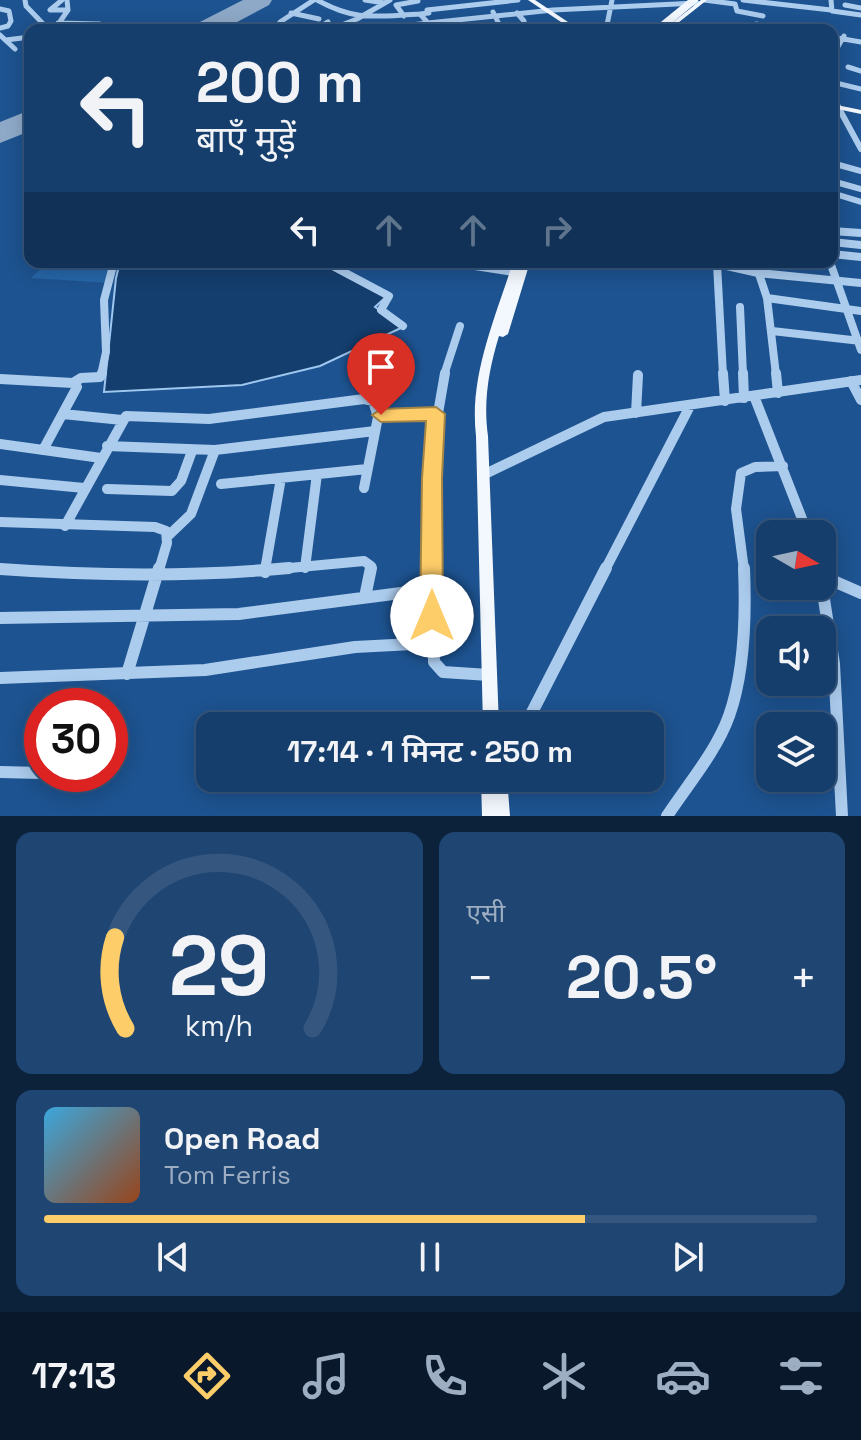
<!DOCTYPE html>
<html lang="hi">
<head>
<meta charset="utf-8">
<style>
	:root { --surface:#163e6c; --page:#1f4572; --text:#f1f3f6; --muted:#9eaec2; --line:#35577f; --accent:#fdcd6a }
	body { margin:0; font-family:"Space Grotesk","Noto Sans Devanagari",sans-serif; background:var(--page); color:var(--text); height:100vh; display:flex; flex-direction:column; font-size:30px; white-space:nowrap }
	* { box-sizing:border-box; margin:0 }
	p { font-size:26px; color:var(--muted) }
	.icon { flex:none; width:44px; height:44px; fill:none; stroke:currentColor; stroke-width:2; stroke-linecap:round; stroke-linejoin:round }
	.map { position:relative; height:816px; overflow:hidden }
	.side { display:flex; flex-direction:column; gap:16px; padding:16px; background:#0c223b; flex:1 }
	.side>* { flex:none }
	.top-card { position:absolute; left:24px; top:24px; width:814px; height:244px; border-radius:16px; box-shadow:0 4px 20px #0003,0 0 0 2px var(--line); background:#163e6c; color:var(--text); overflow:hidden }
	.needle { width:52px; rotate:99deg }
	.controls { position:absolute; left:756px; top:520px; display:grid; gap:16px }
	.controls a { display:grid; place-items:center; width:80px; height:80px; border-radius:16px; background:var(--surface); box-shadow:0 4px 20px #0003,0 0 0 2px var(--line); font-size:40px }
	.speed { position:absolute; left:24px; top:688px; display:flex; gap:16px; font-size:40px; font-weight:700; text-align:center }
	.speed>* { display:grid; place-content:center; width:104px; height:104px; border-radius:50%; background:var(--surface); box-shadow:0 4px 20px #0003,0 0 0 2px var(--line); line-height:1 }
	.speed .limit { border:12px solid #d22; background:#fff; color:#111 }
	.pin { position:absolute; display:grid; place-items:center; width:68px; height:68px; color:#fff; margin:-82px -34px; border-radius:50% 50% 50% 0; rotate:-45deg; box-shadow:0 0 8px #0007 }
	.pin .icon { rotate:45deg }
	.me { position:absolute; width:88px; margin:-44px; rotate:0deg; stroke-linejoin:round; filter:drop-shadow(0 0 6px #0008) }
	.turn { display:flex; align-items:center; gap:28px; height:168px; padding:0 40px; font-size:36px }
	.turn .icon { width:104px; height:104px; stroke-width:2.5 }
	.turn b { display:block; font-size:56px; line-height:68px }
	.lanes { display:flex; align-items:center; height:76px; padding:0 40px; background:#0003; justify-content:center; gap:40px; direction:ltr }
	.lanes .off { opacity:.35 }
	.big { font-size:60px; font-weight:600; line-height:1.1 }
	.side .card { flex:1; display:flex; flex-direction:column; justify-content:center; gap:12px; min-width:0; padding:0 28px; border-radius:16px; background:var(--page) }
	.side .dial { align-items:center; gap:0 }
	.dial svg { height:208px; overflow:visible; fill:none; stroke:var(--line); stroke-width:7; stroke-linecap:round; text-anchor:middle }
	.dial text { fill:var(--text); stroke:none }
	.song { display:flex; align-items:center; gap:24px }
	.cover { width:96px; height:96px; border-radius:12px; background:linear-gradient(135deg,hsl(200 70% 55%),hsl(20 70% 35%)) }
	.played { height:8px; border-radius:4px; background:linear-gradient(90deg,var(--accent) 70%,var(--line) 70%) }
	.keys { display:flex; justify-content:space-around; direction:ltr }
	.heat { display:flex; justify-content:space-between; align-items:center; font-size:44px; direction:ltr }
	.side .tiles { flex:1; display:grid; gap:16px; grid-template-columns:1fr 1fr }
	.card:last-child { grid-column:span 2 }
	.trip { position:absolute; left:196px; top:712px; width:468px; height:80px; border-radius:16px; background:var(--surface); box-shadow:0 4px 20px #0003,0 0 0 2px var(--line); font-weight:600; line-height:80px; text-align:center }
	.dock { display:flex; height:128px; justify-content:space-around; align-items:center; background:#09192b; color:var(--muted) }
	.dock .icon { width:56px; height:56px }
	.dock .on { color:var(--accent) }
	.dock b { font-size:36px; color:var(--text) }
	.map>svg:first-child { display:block }
	.green { fill:#2666a8 }
	.water { fill:#143e6e; stroke:#9fc7ef; stroke-width:2 }
	.lines { fill:none; stroke-linecap:round; stroke-linejoin:round }
	.runway { fill:#8ea9c8; fill-rule:evenodd }
	.minor-far4 { stroke:#acccee; stroke-width:5 }
	.minor-far3 { stroke:#acccee; stroke-width:6 }
	.minor-far2 { stroke:#acccee; stroke-width:8 }
	.minor-far1 { stroke:#acccee; stroke-width:10 }
	.minor { stroke:#acccee; stroke-width:12 }
	.major { fill:#f3f8ff; fill-rule:evenodd }
	.major-bridge { stroke:#f3f8ff; stroke-width:6 }
	.route { fill:#fdcd6a; stroke:#a48545; stroke-width:2 }
</style>
</head>
<body>
<div class="map">
<svg width="861" height="816" viewBox="0 0 861 816">
	<rect width="100%" height="100%" fill="#1d5390"/>
	<path class="green" d="M48 262H116L110 283 31 278Z"/>
	<path class="water" d="M120 262H325L387 296 375 307 403 327 320 366 242 385 104 392 116 278Z"/>
	<g class="lines">
		<path class="runway" d="M243 0H272L269 5 222 30H191L194 25Z
			M30 110V131L0 143V122Z"/>
		<path class="minor-far4" d="M25 0 26 6 49 30
			M62 0 50 10H68
			M317 0C357 22 376 16 420 14L428 23 553 10 697 3
			M365 0 385 3
			M704 0 735 4 737 11 763 16
			M743 0 831 10
			M831 0 832 11 861 15
			M845 5 861 8
			M0 9 9 11 11 21 8 26 0 28
			M493 12 502 30
			M291 13 319 19
			M517 13 524 21 525 30
			M420 14 429 13 427 10 518 0
			M404 16 396 5 418 1
			M58 23 100 24
			M283 28 310 30
			M49 30 57 26 68 10 67 0
			M285 30 280 22 314 0
			M315 30 328 22
			M329 30 357 19 390 0
			M369 30 428 23
			M480 30 486 25 502 26
			M606 30 612 0
			M750 30 756 24 792 30
			M0 35 15 49
			M832 37 861 42
			M6 40 30 37
			M832 57 844 36
			M848 67 861 71
			M832 82 861 89"/>
		<path class="minor-far3" d="M836 103 861 149
			M832 163 861 171
			M832 181 861 189
			M832 193 861 202"/>
		<path class="minor-far2" d="M832 231 861 233
			M832 242 861 245
			M832 254 861 257
			M325 262 389 296 381 310 403 326
			M449 262 514 272
			M709 262 758 273 861 283
			M755 262 767 298 776 375
			M830 262 861 350
			M717 264 723 375
			M767 298 861 311
			M740 307 743 375
			M772 331 861 341
			M101 375 106 352 104 300 114 262
			M444 375 460 326"/>
		<path class="minor-far1" d="M723 373 725 401
			M743 373 744 398
			M776 373 778 393
			M0 379 73 383 77 387 43 450
			M851 381 861 400
			M73 383 81 378 100 377 102 373
			M754 396 808 534
			M636 413 638 375
			M63 414 122 420
			M0 444 101 458
			M107 446 215 450 375 431
			M483 475 604 417 861 380
			M0 480 84 488
			M221 484 367 469
			M364 488 378 417 436 414
			M107 489 172 491 181 481 192 451
			M0 522 155 527 166 531 167 543 159 570
			M65 526 126 416 209 419 364 399 373 401 378 417
			M168 536 191 514 215 450
			M305 568 317 474
			M0 569 15 570
			M265 570 281 478
			M268 570 364 561 371 566 370 570
			M431 570 433 442 445 373
			M605 570 690 406
			M744 570 736 509 741 473 755 467 783 466"/>
		<path class="minor" d="M431 568 434 662 443 672 489 675
			M0 569C96 576 193 577 289 568
			M265 572 266 568
			M822 576 861 593
			M822 586 834 664 842 816
			M365 597 371 568
			M0 618 239 614 432 589
			M127 674 159 568
			M0 678 205 670 355 647 432 643
			M525 726 606 568
			M0 772 42 773
			M667 816C688 784 716 752 729 716 745 671 746 615 744 568"/>
		<path class="major" d="M528 0H535L580 30H573Z
			M688 0H694L657 30H651Z
			M701 0H707L669 30H663Z
			M832 104 861 110V114L832 108Z
			M513 262H521V264L522 262H530L508 334 503 337 499 336C489 369 483 401 488 436L499 726H483L476 436C469 376 495 319 513 262Z
			M481 778H507L510 816H482Z"/>
		<path class="major-bridge" d="M659 30 695 0"/>
	</g>
	<path class="route" d="M436 407 445 414 442 478 443 616 440 623 432 626 423 623 420 616 422 478 426 421 381 422 372 415 381 409Z"/>
</svg>
<div class="controls">
<a><svg class="needle" viewBox="-14 -14 28 28"><path d="M0-13l5 13h-10z" fill="#e53935"/><path d="M0 13l5-13h-10z" fill="#9eaec2"/></svg></a>
<a><svg class="icon" aria-label="sound" viewBox="0 0 24 24"><path d="M4 9h4l5-4v14l-5-4H4zM17 9q2 3 0 6"/></svg></a>
<a><svg class="icon" aria-label="layers" viewBox="0 0 24 24"><path d="M12 4l9 5-9 5-9-5zM3 14l9 5 9-5"/></svg></a>
</div>
<div class="speed"><div class="limit">30</div></div>
<div class="pin" style="left:381px;top:415px;background:#d93025"><svg class="icon" aria-label="arrive" viewBox="0 0 24 24"><path d="M6 21V4h12l-3 4 3 4H6"/></svg></div>
<svg class="me" style="left:432px;top:616px" viewBox="-20 -20 40 40"><circle r="19" fill="#fff"/><path d="M0-13L10 11 0 6-10 11z" fill="#fdcd6a"/></svg>
<div class="trip">17:14 · 1 मिनट · 250 m</div>
<div class="top-card">
<div class="turn"><svg class="icon" aria-label="left" viewBox="0 0 24 24"><path d="M17 20v-9H6M10 6l-5 5 5 5"/></svg><div><b>200 m</b>बाएँ मुड़ें</div></div>
<div class="lanes"><svg class="icon" aria-label="left" viewBox="0 0 24 24"><path d="M17 20v-9H6M10 6l-5 5 5 5"/></svg><svg class="icon off" aria-label="ahead" viewBox="0 0 24 24"><path d="M12 20V5M6 11l6-6 6 6"/></svg><svg class="icon off" aria-label="ahead" viewBox="0 0 24 24"><path d="M12 20V5M6 11l6-6 6 6"/></svg><svg class="icon off" aria-label="right" viewBox="0 0 24 24"><path d="M7 20v-9h11M14 6l5 5-5 5"/></svg></div>
</div>
</div>
<section class="side">
<div class="tiles">
<div class="card dial"><svg viewBox="0 0 100 80">
<path d="M14 69A42 42 0 1 1 86 69"/>
<path d="M14 69A42 42 0 0 1 10 34" stroke="#fdcd6a"/>
<text x="50" y="56" font-size="32" font-weight="700">29</text>
<text x="50" y="72" font-size="11">km/h</text>
</svg></div>
<div class="card"><p>एसी</p>
<div class="heat"><a>−</a><b class="big">20.5°</b><a>+</a></div>
</div>
<div class="card">
<div class="song"><i class="cover"></i><div><b>Open Road</b><p>Tom Ferris</p></div></div>
<div class="played"></div>
<div class="keys"><svg class="icon" aria-label="previous" viewBox="0 0 24 24"><path d="M18 5L8 12l10 7zM5 5v14"/></svg><svg class="icon" aria-label="pause" viewBox="0 0 24 24"><path d="M8 5v14M16 5v14"/></svg><svg class="icon" aria-label="next" viewBox="0 0 24 24"><path d="M6 5l10 7-10 7zM19 5v14"/></svg></div>
</div>
</div>
</section>
<nav class="dock">
<b>17:13</b>
<svg class="icon on" aria-label="directions" viewBox="0 0 24 24"><path d="M12 3l9 9-9 9-9-9zM9 14v-3h6M13 9l2 2-2 2"/></svg>
<svg class="icon" aria-label="music" viewBox="0 0 24 24"><path d="M9 18V5l10-2v13"/><circle cx="6" cy="18" r="3"/><circle cx="16" cy="16" r="3"/></svg>
<svg class="icon" aria-label="phone" viewBox="0 0 24 24"><path d="M5 4h4l2 5-3 2q2 4 5 5l2-3 5 2v4C11 20 4 13 5 4z"/></svg>
<svg class="icon" aria-label="climate" viewBox="0 0 24 24"><path d="M12 3v18M4 7l16 10M4 17L20 7"/></svg>
<svg class="icon" aria-label="car" viewBox="0 0 24 24"><path d="M5 17H2v-5l4-1 3-4h7l3 4 3 1v5h-3M9 17h6M6 11h13"/><circle cx="7" cy="17" r="2"/><circle cx="17" cy="17" r="2"/></svg>
<svg class="icon" aria-label="filters" viewBox="0 0 24 24"><path d="M4 7h16M4 17h16"/><circle cx="9" cy="7" r="2"/><circle cx="15" cy="17" r="2"/></svg>
</nav>
</body>
</html>
